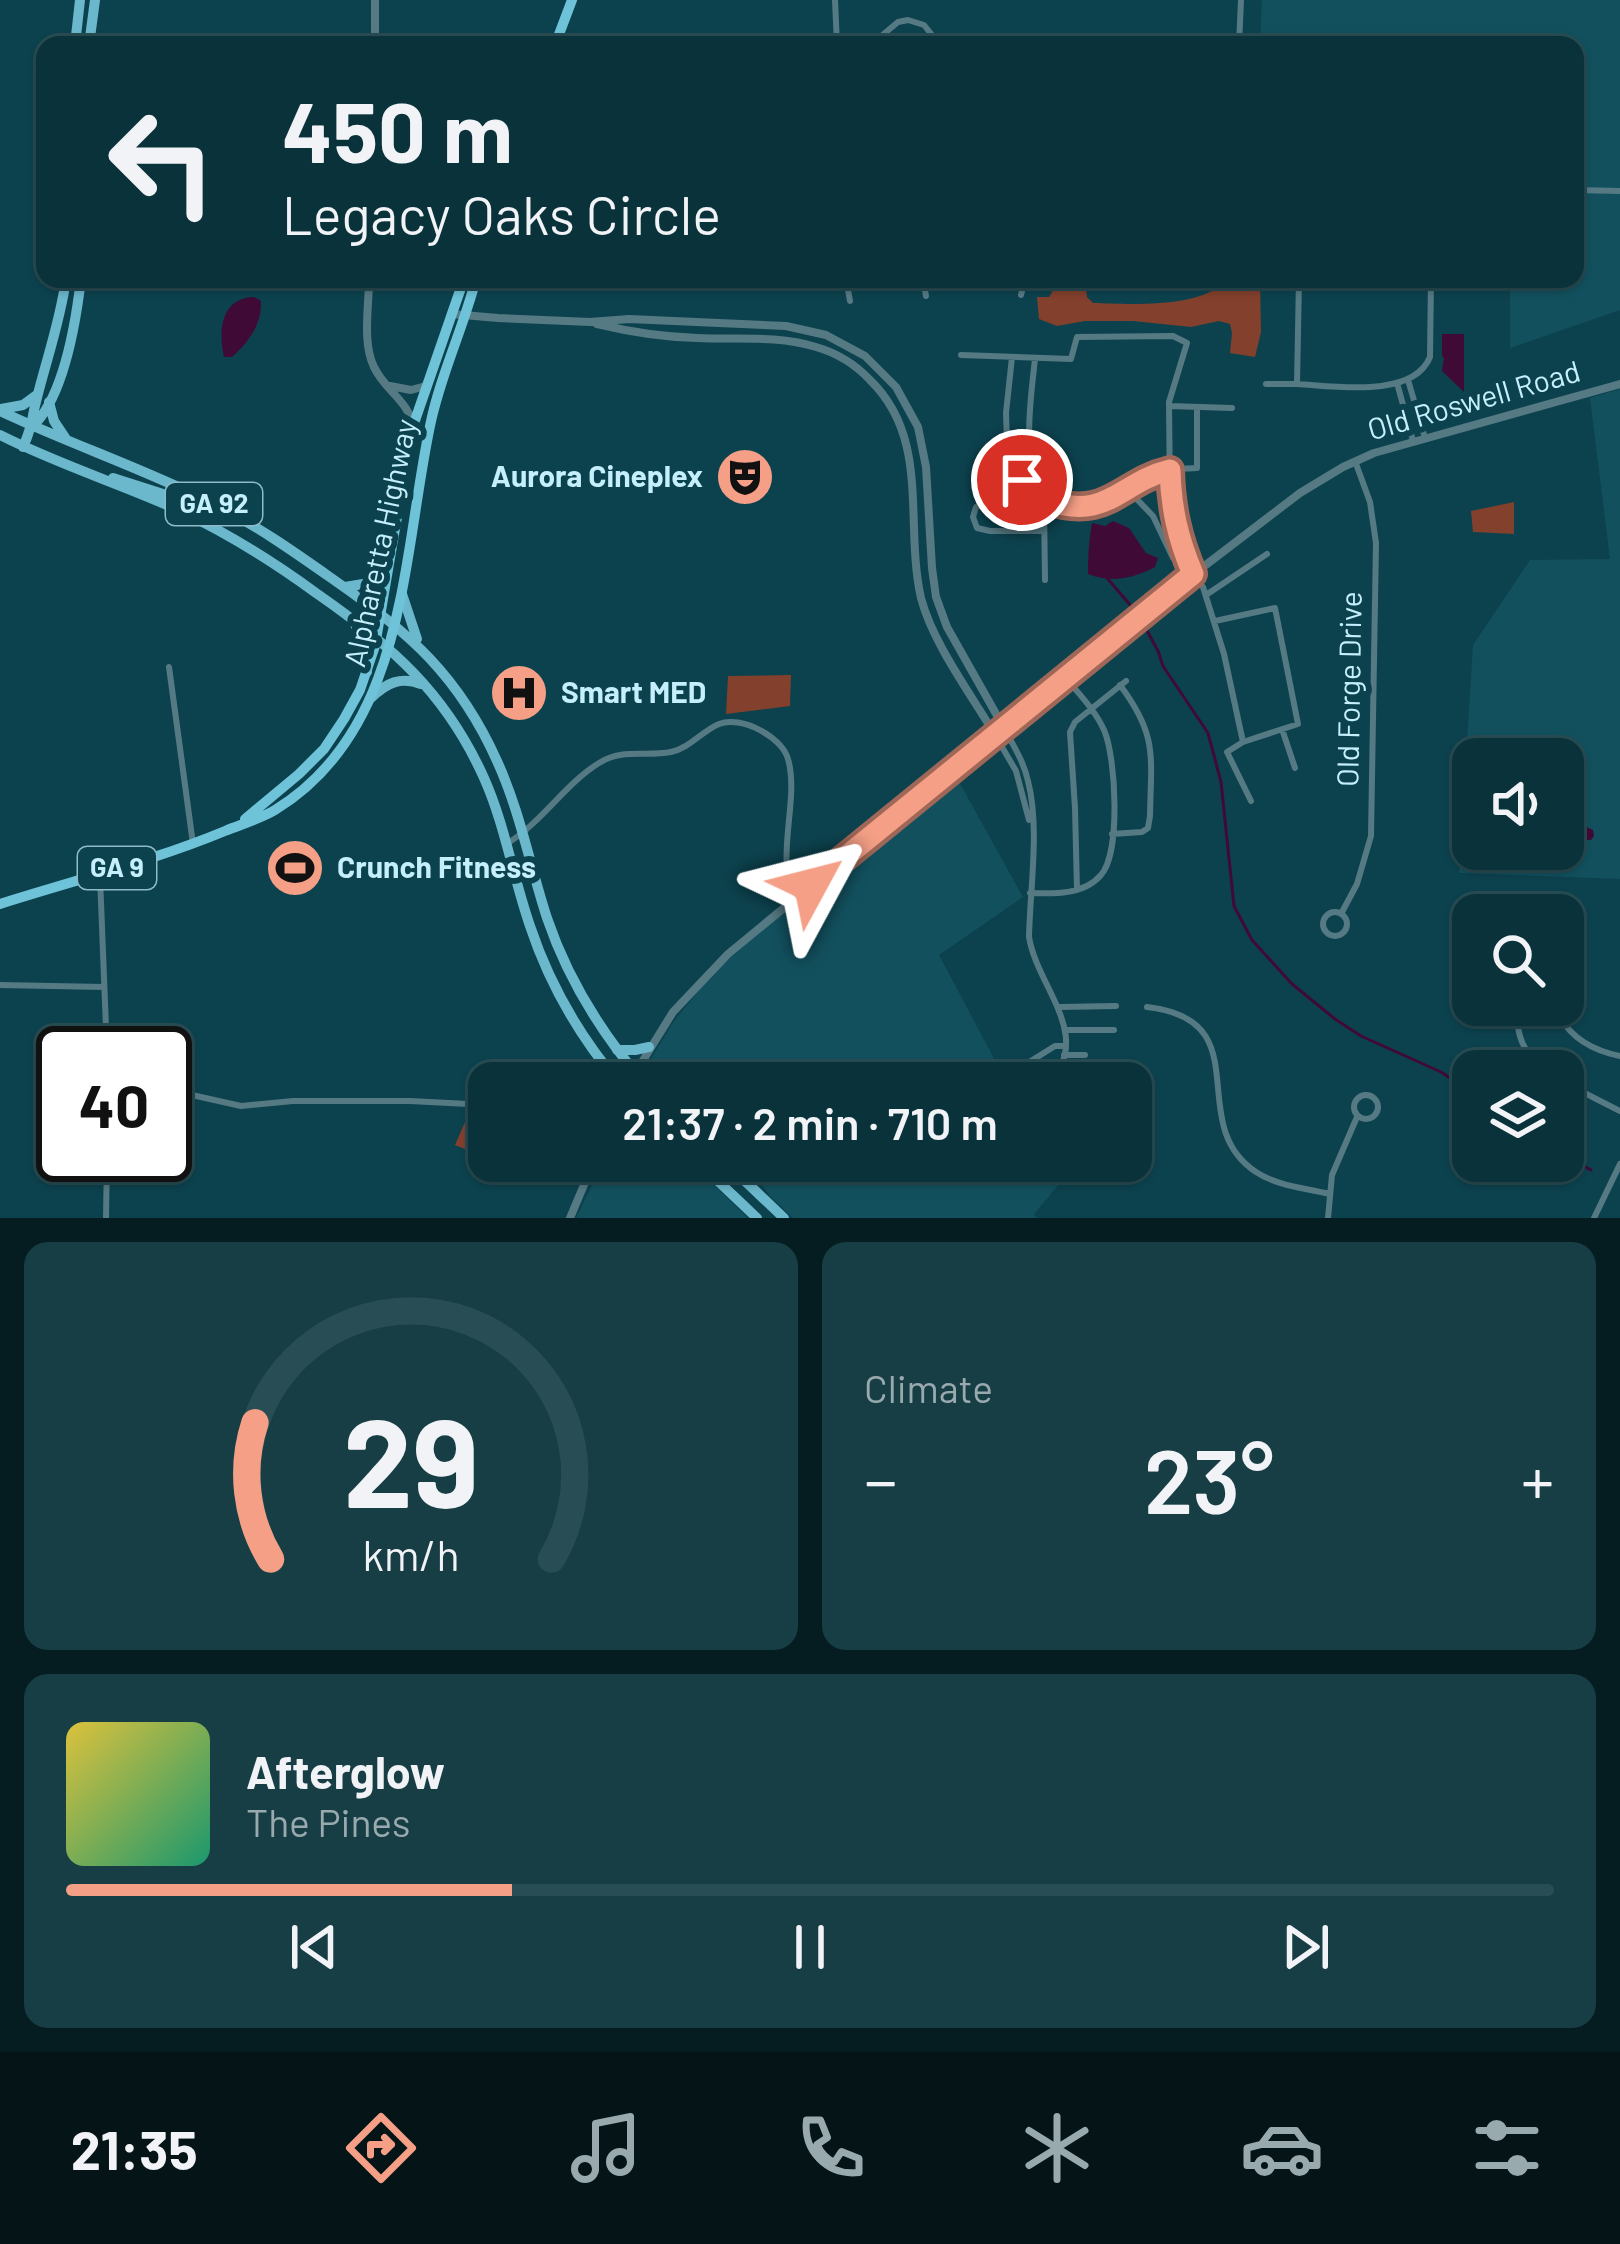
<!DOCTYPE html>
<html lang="en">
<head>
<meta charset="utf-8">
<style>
	:root { --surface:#09323a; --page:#173e45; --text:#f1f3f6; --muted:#99aaaf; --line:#294d54; --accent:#f49f86 }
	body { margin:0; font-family:Barlow,sans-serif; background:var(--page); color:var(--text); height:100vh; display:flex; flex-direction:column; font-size:45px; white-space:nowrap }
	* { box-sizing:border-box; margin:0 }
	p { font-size:39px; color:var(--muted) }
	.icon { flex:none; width:66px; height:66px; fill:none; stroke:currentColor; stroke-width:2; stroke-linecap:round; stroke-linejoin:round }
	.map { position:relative; height:1218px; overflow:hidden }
	.details { display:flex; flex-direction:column; gap:24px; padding:24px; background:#051c20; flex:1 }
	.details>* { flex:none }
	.top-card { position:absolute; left:36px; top:36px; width:1548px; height:252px; border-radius:24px; box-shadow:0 3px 9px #0004,0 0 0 3px var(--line); background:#09323a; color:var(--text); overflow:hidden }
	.tools { position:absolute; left:1452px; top:738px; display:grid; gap:24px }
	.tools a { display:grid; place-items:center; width:132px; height:132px; border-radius:24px; background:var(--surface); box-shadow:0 3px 9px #0004,0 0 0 3px var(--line); font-size:60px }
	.speed { position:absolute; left:36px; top:1026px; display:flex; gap:24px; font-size:60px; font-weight:700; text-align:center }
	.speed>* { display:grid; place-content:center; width:156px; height:156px; border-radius:50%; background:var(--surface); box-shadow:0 3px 9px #0004,0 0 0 3px var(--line); line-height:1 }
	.speed .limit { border:6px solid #111; border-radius:18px; background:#fff; color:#111 }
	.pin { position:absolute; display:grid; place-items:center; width:102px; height:102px; color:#fff; margin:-51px; border:6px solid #fff; border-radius:50%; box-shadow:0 3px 12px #0007 }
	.me { position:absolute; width:132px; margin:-66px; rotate:52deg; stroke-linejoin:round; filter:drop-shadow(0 0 9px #0008) }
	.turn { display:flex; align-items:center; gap:42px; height:252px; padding:0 48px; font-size:54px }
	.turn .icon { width:156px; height:156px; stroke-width:2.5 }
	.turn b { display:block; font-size:84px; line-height:102px }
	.big { font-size:90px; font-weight:600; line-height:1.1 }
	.details .tile { flex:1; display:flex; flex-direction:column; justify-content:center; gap:18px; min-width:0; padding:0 42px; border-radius:24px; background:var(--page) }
	.details .dial { align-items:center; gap:0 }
	.dial svg { height:312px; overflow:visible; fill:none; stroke:var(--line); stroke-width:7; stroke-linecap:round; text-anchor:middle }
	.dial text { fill:var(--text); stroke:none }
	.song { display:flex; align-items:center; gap:36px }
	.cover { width:144px; height:144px; border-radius:18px; background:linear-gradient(135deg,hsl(50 70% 55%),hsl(160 70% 35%)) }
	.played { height:12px; border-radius:6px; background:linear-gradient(90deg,var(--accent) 30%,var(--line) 30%) }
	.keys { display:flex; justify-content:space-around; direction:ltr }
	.heat { display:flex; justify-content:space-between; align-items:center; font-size:66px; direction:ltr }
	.details .tiles { flex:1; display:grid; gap:24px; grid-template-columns:1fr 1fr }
	.tile:last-child { grid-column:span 2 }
	.trip { position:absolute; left:468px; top:1062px; width:684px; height:120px; border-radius:24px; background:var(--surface); box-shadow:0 3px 9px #0004,0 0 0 3px var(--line); font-weight:600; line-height:120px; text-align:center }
	.tabs { display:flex; height:192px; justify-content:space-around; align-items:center; background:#041417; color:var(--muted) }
	.tabs .icon { width:84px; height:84px }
	.tabs .selected { color:var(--accent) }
	.tabs b { font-size:54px; color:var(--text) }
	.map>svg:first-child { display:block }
	.built { fill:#12505e; fill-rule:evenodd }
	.green { fill:#82402d }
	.water { fill:#400a36 }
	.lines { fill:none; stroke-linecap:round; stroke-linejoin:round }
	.stream { stroke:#400a36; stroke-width:3 }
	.minor { stroke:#567a84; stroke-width:6 }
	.tertiary { stroke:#567a84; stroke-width:8 }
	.primary { stroke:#6bb7cb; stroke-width:10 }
	.trunk { stroke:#6ec3d9; stroke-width:10 }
	.route-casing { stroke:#9f6757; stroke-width:30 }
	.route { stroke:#f49f86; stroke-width:21 }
	.labels { text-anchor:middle; stroke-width:12; stroke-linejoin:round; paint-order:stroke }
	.shield { fill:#0c424e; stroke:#8dbbc7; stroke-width:3 }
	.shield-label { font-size:27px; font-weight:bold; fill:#c4effb }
	.street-label { font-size:30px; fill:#c4effb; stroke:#0c424e }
	.poi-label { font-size:30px; font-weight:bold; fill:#c4effb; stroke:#0c424e; text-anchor:start }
</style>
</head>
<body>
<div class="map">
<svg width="1620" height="1218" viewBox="0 0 1620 1218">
	<rect width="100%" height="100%" fill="#0c424e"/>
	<path class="built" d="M1262 0H1620V310L1510 348V279H1575V45H1260Z
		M1620 389V879L1459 873 1473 645 1530 560 1610 559 1590 398ZM1473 759H1563V849H1473Z
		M957 778 1023 897 939 955 1007 1083H653L645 1074 646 1067 674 1021 713 973 751 939 854 856 866 850Z
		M604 1161H689L748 1218H576Z
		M740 1161H1049L1060 1183 1034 1214 1037 1218H793L769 1195 759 1180Z"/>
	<path class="green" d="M1060 279H1085L1087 297 1093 303C1130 304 1202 309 1228 279H1260L1261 332 1255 357 1230 353 1232 333 1230 324 1219 321 1191 327 1133 321H1085L1057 326 1039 319 1037 297H1049Z
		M1514 502V534L1473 532 1471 511Z
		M791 675 790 706 726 714 728 676Z
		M469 1113 489 1121V1159L455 1145Z"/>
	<path class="water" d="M254 297 261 301C262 324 249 342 232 357H224C218 330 221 298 254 297Z
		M1442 334H1464V392L1442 371 1444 358 1442 356Z
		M1113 521 1129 528 1146 553 1158 558 1155 567C1133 579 1111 583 1088 574 1088 555 1089 540 1092 523L1105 526Z
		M1563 816 1593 830 1594 836 1591 840H1563Z"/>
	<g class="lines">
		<path class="stream" d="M1107 578 1138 614 1158 651 1163 666 1208 733 1221 782 1234 906 1252 940 1292 984 1335 1019 1361 1036 1441 1072 1473 1093
			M1563 1155 1591 1170"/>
		<path class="minor" d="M835 0 837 45
			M836 38H879L898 22 908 20 924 25 940 45
			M1239 45 1241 0
			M1575 190 1620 191
			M846 279 850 301
			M923 279 926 296
			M1299 279 1297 384C1334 386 1413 399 1430 357L1431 279
			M1021 295 1025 279
			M961 355 1071 359 1077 337 1173 336 1187 343 1169 402 1170 499 1181 546 1193 574
			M1012 357 1006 413 1008 471 1012 480 1033 479
			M1035 359C1030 405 1021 459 1045 500 1071 509 1099 507 1123 494 1131 489 1138 481 1147 476 1162 468 1180 469 1197 468V408
			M1408 380 1425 438
			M1397 383 1413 441
			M1266 384H1297
			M1169 406 1232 408
			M1129 491 1153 516 1173 558 1193 574 1203 587 1224 654 1243 742
			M1044 504 1045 580
			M1043 531H990L977 528 973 517 976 507 988 504 1044 505
			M1206 595 1267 554
			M1215 621 1275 608 1298 724 1243 742 1227 752 1251 801
			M169 667 193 844
			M1004 728C1013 745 1024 762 1028 781 1040 827 1030 889 1029 937 1037 987 1094 1035 1049 1083
			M1282 729 1295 768
			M995 735 1016 771 1029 820
			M1112 834 1142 832 1148 828 1150 816C1151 756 1158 736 1120 685
			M508 843C543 821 565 784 599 763 623 748 645 757 671 752 690 748 702 731 719 724 741 715 782 737 788 759 800 800 774 858 795 897
			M100 877 107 1053
			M1077 890 1075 808 1070 732 1075 722 1126 681
			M1030 893C1054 894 1084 895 1101 875 1121 853 1116 757 1104 730 1095 710 1079 694 1065 677
			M1323 924a12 12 0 1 1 24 0a12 12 0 1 1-24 0Z
			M1341 914 1357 884 1371 836 1376 543 1370 502 1355 461
			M0 985 104 987
			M1517 1005C1516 1036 1522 1053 1548 1071
			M1059 1007 1116 1006
			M1147 1007C1262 1020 1182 1123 1256 1172 1277 1186 1305 1188 1329 1194
			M1560 1017C1573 1040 1595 1051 1620 1056
			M1065 1030H1114
			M1064 1055H1085
			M1015 1071 1055 1046H1065
			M1051 1082 1100 1083
			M1563 1082 1620 1111
			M165 1089 241 1106 293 1101H410L468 1104 489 1111
			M1354 1107a12 12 0 1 1 24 0a12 12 0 1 1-24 0Z
			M106 1218 107 1155
			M1328 1218 1332 1175 1357 1117
			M1594 1218 1620 1164"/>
		<path class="tertiary" d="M375 45V0
			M369 279C369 306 362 343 374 367 384 389 406 399 413 424
			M451 314 498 318 590 322 629 319 786 326 826 335 865 356 896 387 918 427 926 467 932 568 936 597 947 627 1004 728
			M597 324C630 332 663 337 697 338 736 340 777 335 816 347 837 353 855 364 870 380 931 439 904 523 921 598 933 644 971 694 995 735
			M390 386 411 390 426 386
			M629 1083 673 1012 728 954 1139 616 1300 493 1343 467 1374 453 1620 384
			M570 1218 594 1161"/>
		<path class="primary" d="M75 45 80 0
			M89 45 95 0
			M49 402 54 421 66 439
			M1 409 23 405 38 394
			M0 411C72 445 148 470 218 506 259 527 297 554 334 580 409 632 459 676 497 761 520 811 530 866 547 918 568 980 602 1034 644 1083
			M33 426C64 396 76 321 81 279
			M0 435C57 464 118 483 176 509 226 532 272 561 316 593 391 645 446 693 484 778 505 825 513 877 530 926 549 983 580 1037 619 1083
			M23 447C29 434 32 424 34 410 44 366 60 324 66 279
			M113 478 185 501 201 498
			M345 587 369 583 388 568
			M402 594 417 639
			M354 621 364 649 367 672
			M371 698C386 683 401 676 421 684
			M617 1050H635L649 1047
			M697 1161 757 1218
			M724 1161 784 1218"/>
		<path class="trunk" d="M555 45 572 0
			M245 819 299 774 324 749 344 719 360 690 375 646 412 429 464 279
			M0 904C75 880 153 861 225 831 242 824 260 819 275 810 406 730 402 559 430 426 440 376 463 329 476 279"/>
	</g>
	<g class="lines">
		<g class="route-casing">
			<path id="route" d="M811 885 1193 574C1178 539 1171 508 1170 470 1119 482 1109 522 1045 500L1033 479 1022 480"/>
		</g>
		<use href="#route" class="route"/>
	</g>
	<defs>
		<g id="theatre-disc" transform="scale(3)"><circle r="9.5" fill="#f49f86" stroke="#0c424e"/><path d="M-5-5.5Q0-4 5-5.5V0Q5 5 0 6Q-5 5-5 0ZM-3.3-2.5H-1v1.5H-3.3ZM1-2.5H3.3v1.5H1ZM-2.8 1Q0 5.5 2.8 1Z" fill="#111"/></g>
		<g id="hospital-disc" transform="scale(3)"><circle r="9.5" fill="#f49f86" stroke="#0c424e"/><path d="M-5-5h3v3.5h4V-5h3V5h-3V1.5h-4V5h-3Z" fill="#111"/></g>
		<g id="stadium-disc" transform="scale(3)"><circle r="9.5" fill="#f49f86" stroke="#0c424e"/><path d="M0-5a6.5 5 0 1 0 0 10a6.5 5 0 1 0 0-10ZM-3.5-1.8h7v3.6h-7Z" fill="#111"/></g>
	</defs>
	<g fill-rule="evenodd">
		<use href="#theatre-disc" x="745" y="477"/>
		<use href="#hospital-disc" x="519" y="693"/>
		<use href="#stadium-disc" x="295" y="868"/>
	</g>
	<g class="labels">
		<g class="shield">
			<rect x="166" y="483" width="96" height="42" rx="9"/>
			<rect x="78" y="847" width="78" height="42" rx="9"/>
		</g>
		<g class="shield-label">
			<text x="214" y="513">GA 92</text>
			<text x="117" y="877">GA 9</text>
		</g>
		<g class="street-label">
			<text transform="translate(1474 401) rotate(-16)" y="10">Old Roswell Road</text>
			<text transform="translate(381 543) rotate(-78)" y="10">Alpharetta Highway</text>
			<text transform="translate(1350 689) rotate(-89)" y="10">Old Forge Drive</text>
		</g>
		<g class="poi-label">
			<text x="703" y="487" text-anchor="end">Aurora Cineplex</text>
			<text x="561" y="703">Smart MED</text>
			<text x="337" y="878">Crunch Fitness</text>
		</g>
	</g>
</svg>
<div class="tools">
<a><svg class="icon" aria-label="sound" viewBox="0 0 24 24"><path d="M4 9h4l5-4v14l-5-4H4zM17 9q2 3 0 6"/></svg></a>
<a><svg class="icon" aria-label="search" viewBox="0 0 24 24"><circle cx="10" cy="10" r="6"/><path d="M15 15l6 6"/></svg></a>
<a><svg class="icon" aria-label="layers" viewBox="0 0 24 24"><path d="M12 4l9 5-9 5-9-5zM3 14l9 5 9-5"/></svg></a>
</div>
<div class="speed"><div class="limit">40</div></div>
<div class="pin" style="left:1022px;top:480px;background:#d93025"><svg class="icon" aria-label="arrive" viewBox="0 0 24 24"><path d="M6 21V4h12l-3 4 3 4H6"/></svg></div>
<svg class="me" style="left:811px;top:885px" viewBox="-20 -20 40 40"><path d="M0-17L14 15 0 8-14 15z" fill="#f49f86" stroke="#fff" stroke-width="4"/></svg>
<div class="trip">21:37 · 2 min · 710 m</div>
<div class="top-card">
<div class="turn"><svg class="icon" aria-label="left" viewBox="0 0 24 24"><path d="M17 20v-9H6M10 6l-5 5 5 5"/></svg><div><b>450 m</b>Legacy Oaks Circle</div></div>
</div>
</div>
<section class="details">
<div class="tiles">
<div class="tile dial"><svg viewBox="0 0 100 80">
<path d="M14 69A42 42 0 1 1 86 69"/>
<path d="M14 69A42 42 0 0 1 10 34" stroke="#f49f86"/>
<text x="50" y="56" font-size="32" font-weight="700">29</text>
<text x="50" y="72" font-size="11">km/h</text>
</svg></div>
<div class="tile"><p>Climate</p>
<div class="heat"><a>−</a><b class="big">23°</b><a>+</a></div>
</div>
<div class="tile">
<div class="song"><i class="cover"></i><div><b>Afterglow</b><p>The Pines</p></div></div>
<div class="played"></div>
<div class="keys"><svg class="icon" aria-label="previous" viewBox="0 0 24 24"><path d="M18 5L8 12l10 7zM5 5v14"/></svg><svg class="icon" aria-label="pause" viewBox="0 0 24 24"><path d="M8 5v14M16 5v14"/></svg><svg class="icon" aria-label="next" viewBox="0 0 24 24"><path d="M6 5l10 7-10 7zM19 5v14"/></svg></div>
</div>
</div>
</section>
<nav class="tabs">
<b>21:35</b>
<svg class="icon selected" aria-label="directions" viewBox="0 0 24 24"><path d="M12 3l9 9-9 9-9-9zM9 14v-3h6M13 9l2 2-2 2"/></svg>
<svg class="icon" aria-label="music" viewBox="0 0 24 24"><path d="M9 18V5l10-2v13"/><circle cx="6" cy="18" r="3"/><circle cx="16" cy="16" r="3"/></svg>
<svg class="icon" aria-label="phone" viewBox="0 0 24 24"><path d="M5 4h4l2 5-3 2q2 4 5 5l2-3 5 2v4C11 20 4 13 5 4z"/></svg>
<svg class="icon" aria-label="climate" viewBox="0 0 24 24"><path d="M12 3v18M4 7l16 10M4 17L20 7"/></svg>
<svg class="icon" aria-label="car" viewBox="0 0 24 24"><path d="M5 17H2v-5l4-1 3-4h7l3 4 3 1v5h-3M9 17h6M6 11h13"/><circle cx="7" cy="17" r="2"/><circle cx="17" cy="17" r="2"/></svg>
<svg class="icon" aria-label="filters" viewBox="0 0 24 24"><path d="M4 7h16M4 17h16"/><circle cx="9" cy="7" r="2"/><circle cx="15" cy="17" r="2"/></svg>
</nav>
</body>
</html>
